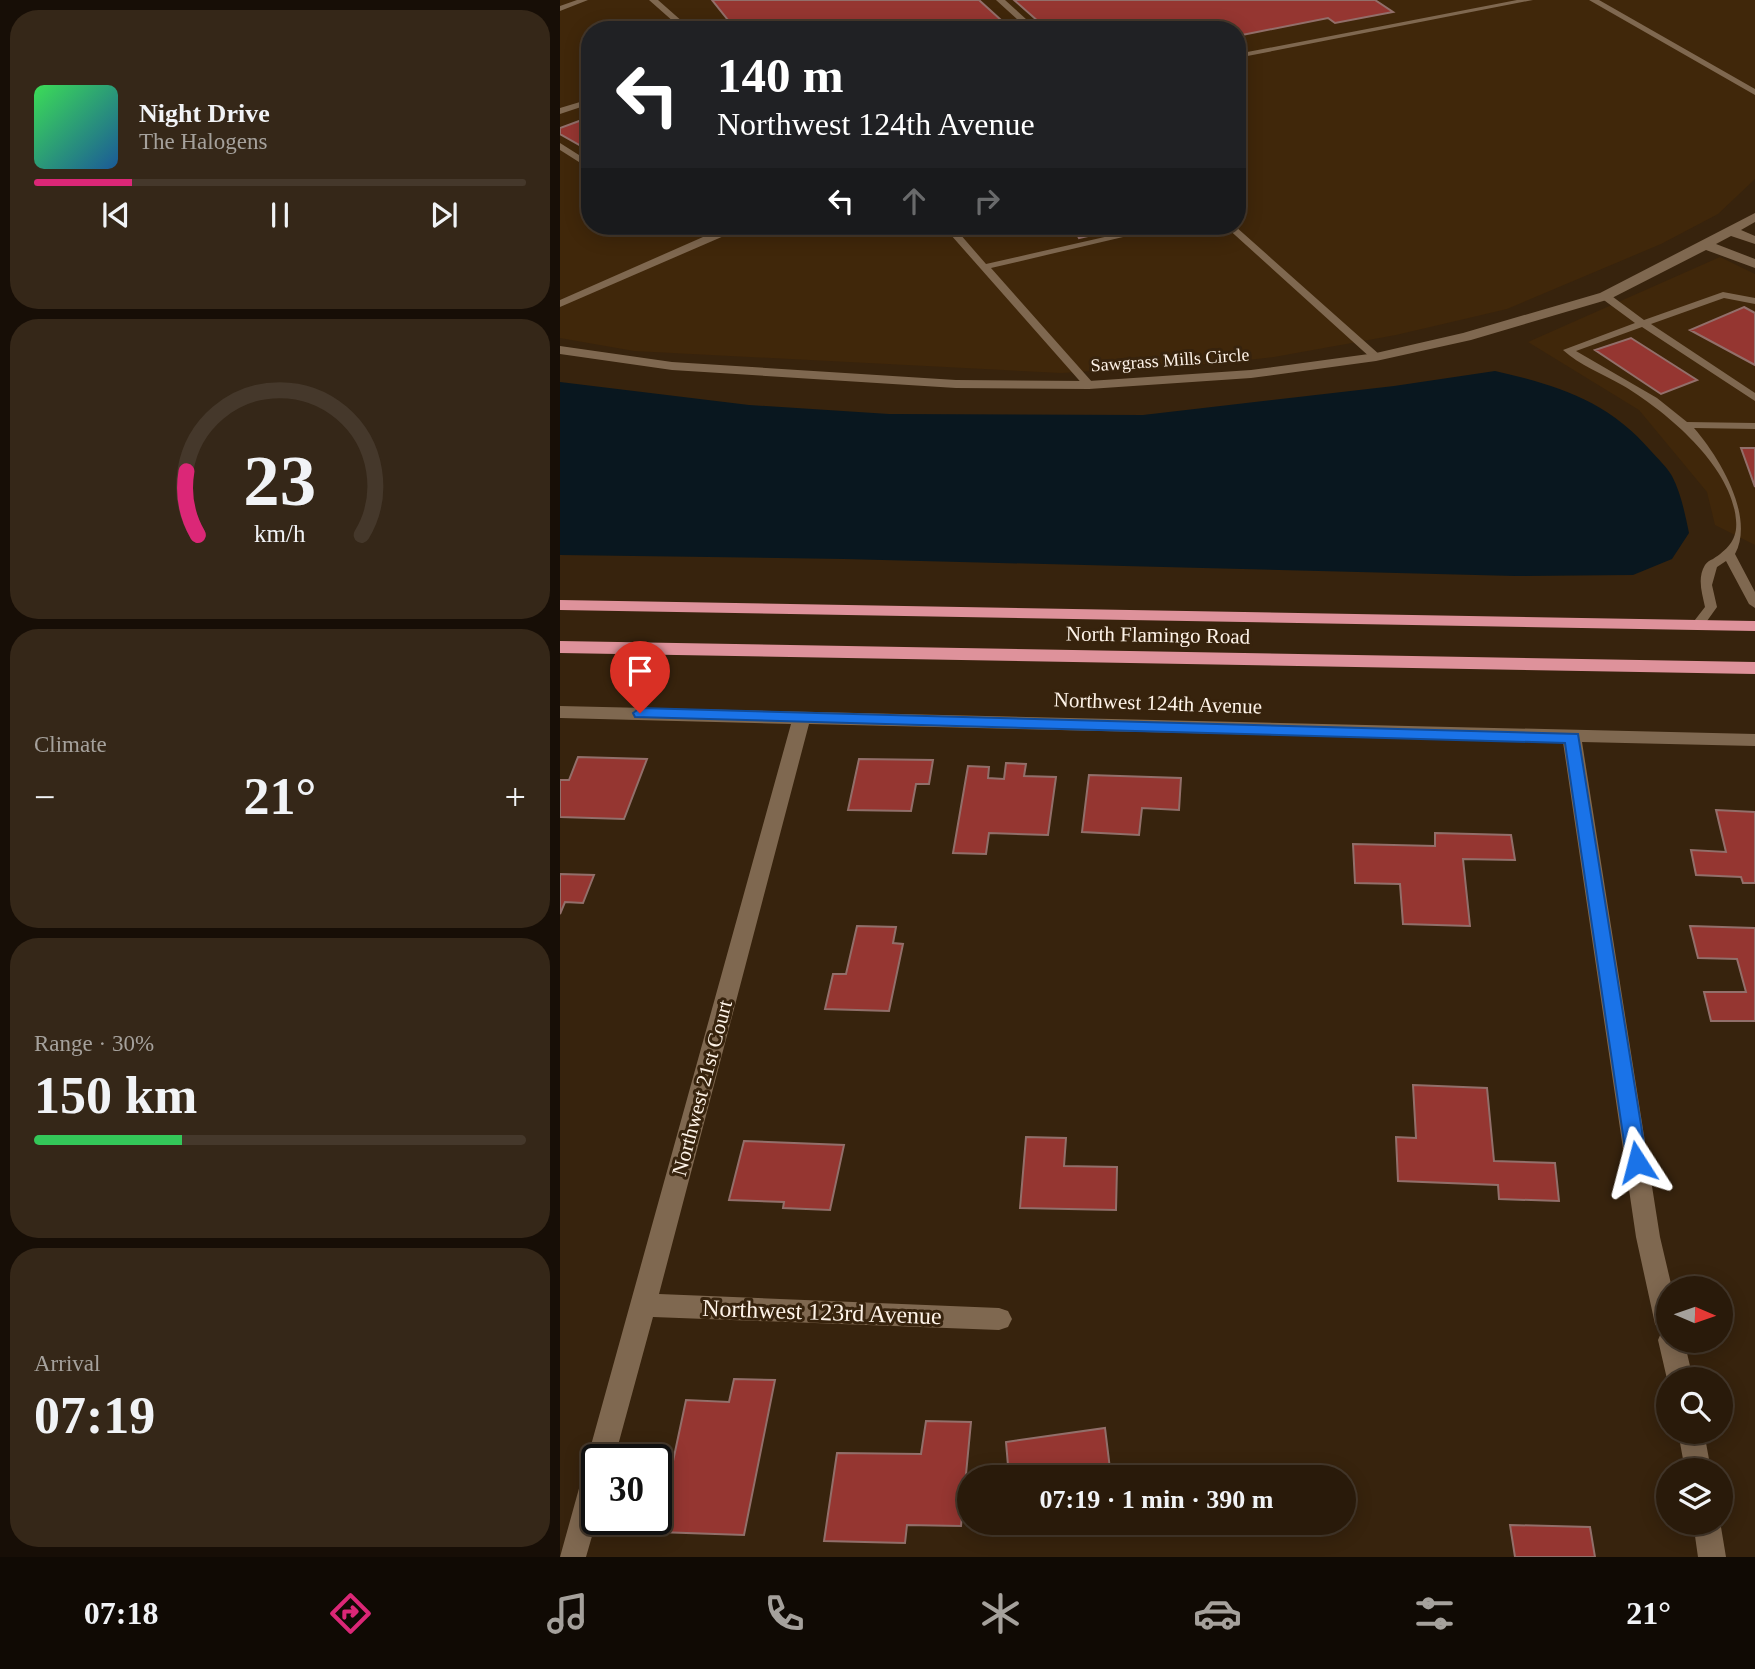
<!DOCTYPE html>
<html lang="en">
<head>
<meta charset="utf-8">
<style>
	:root { --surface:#291a0a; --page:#352718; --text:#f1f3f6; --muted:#a5a19c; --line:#45382b; --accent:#db2777 }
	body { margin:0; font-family:"Times New Roman",serif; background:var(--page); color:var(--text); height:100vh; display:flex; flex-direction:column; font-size:26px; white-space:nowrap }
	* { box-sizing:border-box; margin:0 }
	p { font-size:23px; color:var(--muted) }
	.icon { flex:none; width:38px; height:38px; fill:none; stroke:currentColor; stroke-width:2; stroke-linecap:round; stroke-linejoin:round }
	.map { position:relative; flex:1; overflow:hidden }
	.side { display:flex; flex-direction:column; gap:10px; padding:10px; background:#170e06; width:560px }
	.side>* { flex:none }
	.hud { position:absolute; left:21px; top:21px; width:665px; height:214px; border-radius:28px; box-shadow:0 4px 18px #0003,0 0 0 2px var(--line); background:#202124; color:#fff; overflow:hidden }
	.needle { width:46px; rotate:92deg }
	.tools { position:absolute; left:1096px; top:1276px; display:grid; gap:14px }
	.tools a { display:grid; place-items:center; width:77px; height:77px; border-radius:50%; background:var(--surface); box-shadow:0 4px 18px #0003,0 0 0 2px var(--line); font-size:35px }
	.speed { position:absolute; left:21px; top:1444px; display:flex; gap:14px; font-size:35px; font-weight:700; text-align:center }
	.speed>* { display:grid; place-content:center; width:91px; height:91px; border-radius:50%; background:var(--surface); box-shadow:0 4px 18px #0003,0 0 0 2px var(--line); line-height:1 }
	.speed .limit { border:4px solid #111; border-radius:10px; background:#fff; color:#111 }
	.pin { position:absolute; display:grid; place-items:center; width:60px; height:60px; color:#fff; margin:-72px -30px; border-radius:50% 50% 50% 0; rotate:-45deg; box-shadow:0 0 7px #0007 }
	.pin .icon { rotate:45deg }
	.me { position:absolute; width:77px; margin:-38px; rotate:351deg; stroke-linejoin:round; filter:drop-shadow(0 0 5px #0008) }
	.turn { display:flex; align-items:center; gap:24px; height:147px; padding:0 21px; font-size:32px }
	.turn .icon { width:91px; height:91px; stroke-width:2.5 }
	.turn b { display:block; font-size:49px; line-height:60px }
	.lanes { display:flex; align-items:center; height:66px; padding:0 21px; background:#0003; justify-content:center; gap:35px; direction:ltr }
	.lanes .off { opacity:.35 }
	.big { font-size:52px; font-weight:800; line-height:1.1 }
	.side .card { flex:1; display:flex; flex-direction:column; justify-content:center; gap:10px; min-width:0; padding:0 24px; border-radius:28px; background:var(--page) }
	.side .dial { align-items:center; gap:0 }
	.dial svg { height:182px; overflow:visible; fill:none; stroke:var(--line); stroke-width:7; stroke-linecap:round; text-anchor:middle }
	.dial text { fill:var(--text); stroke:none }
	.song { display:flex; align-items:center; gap:21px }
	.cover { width:84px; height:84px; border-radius:10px; background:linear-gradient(135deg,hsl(130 70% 55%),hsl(210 70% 35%)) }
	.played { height:7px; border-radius:4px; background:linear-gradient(90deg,var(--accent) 20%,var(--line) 20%) }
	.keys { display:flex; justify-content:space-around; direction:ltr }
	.heat { display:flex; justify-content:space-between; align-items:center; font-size:38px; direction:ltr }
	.charge { height:10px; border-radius:5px; background:linear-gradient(90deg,#34c759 30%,var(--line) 0) }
	.trip { position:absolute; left:397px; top:1465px; width:399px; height:70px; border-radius:35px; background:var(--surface); box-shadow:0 4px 18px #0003,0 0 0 2px var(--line); font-weight:800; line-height:70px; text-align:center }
	.tabs { display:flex; height:112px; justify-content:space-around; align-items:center; background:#100a04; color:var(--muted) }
	.tabs .icon { width:49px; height:49px }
	.tabs .selected { color:var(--accent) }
	.tabs b { font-size:32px; color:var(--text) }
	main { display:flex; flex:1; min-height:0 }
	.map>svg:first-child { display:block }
	.built { fill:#40270a; fill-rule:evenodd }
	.water { fill:#09171f }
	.building { fill:#953631; stroke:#926f6a; stroke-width:2 }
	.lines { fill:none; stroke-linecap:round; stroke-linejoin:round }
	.service { fill:#7f6850; fill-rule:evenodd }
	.minor { fill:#7f6850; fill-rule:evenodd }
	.trunk { fill:#de929b; fill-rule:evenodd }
	.route { fill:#1a73e8; stroke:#114b97; stroke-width:2 }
	.labels { text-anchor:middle; stroke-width:6; stroke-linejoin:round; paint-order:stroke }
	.far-street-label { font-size:18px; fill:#fef3e8; stroke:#37230d }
	.street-label { font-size:21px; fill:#fef3e8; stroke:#37230d }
	.near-street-label { font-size:24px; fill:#fef3e8; stroke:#37230d }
</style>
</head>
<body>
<main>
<section class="side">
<div class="card">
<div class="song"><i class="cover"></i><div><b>Night Drive</b><p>The Halogens</p></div></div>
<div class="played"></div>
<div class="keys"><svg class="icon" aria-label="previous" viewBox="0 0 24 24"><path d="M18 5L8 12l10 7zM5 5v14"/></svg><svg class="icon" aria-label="pause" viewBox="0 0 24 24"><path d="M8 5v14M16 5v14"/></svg><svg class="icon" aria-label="next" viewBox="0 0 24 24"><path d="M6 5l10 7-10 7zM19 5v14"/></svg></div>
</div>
<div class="card dial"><svg viewBox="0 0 100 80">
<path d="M14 69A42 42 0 1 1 86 69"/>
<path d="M14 69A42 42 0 0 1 9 41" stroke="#db2777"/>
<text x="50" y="56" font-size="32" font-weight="700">23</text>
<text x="50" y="72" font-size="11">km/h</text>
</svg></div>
<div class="card"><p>Climate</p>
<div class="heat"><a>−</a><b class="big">21°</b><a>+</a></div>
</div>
<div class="card"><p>Range · 30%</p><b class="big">150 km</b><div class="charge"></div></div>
<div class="card"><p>Arrival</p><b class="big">07:19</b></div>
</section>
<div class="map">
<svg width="1195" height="1557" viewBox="0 0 1195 1557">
	<rect width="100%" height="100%" fill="#37230d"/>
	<path class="built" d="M0 0H1195V179L1158 214 1101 244 947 309 836 335 714 357 661 363 501 373 74 351 0 338ZM30 30H677V226H30Z
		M1160 257 1195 274V545L1155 525 1147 492 1079 410 968 342Z"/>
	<path class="water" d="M935 371C997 385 1048 401 1091 451 1098 459 1107 467 1112 476 1121 493 1125 514 1129 533L1112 559 1073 575 955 576 284 559 0 555V382L189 405 329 414 583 415 834 386Z"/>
	<path class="building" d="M152 0H419L452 30H176Z
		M454 0H815L833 12 775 23 768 18 677 36V30H488Z
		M30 117V151L0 134V128Z
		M465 226H571L519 238 517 234Z
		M1184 307 1195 313V365L1130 330Z
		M1071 338 1137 380 1101 394 1035 350Z
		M1181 448H1195V487Z
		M18 757 87 759 64 819 0 817V780H9Z
		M299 759 373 760 369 784H356L351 811 288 810Z
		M446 763 466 764 464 776 496 777 488 835 429 833 426 854 393 853 408 766 429 767 428 778 444 779Z
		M529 775 621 778 619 810 582 808 579 835 522 832Z
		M1156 810 1195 812V883H1183L1181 877 1136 875 1131 850 1166 852Z
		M875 833 951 835 955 860 903 859 910 926 843 924 840 884 795 883 793 844 875 846Z
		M0 874 34 875 23 903 5 902 0 914Z
		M297 926 336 927 333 943 343 944 329 1011 265 1009 273 974H286Z
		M1130 926 1195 928V1021H1151L1144 992H1186L1177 959 1138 958Z
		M853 1085 927 1088 934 1161 995 1163 999 1201 939 1199 938 1185 838 1181 836 1137 856 1138Z
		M466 1137 506 1138 504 1166 557 1167 556 1210 460 1208Z
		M184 1141 284 1145 270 1210 223 1208 224 1202 169 1200Z
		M174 1379 215 1380 184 1535 98 1532 126 1400 169 1402Z
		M366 1421 411 1422 401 1526 347 1525 345 1543 264 1541 277 1453 361 1454Z
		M545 1428 551 1477H449L446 1442Z
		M950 1525 1030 1527 1035 1557H955Z"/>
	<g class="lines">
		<path class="service" d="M17 0H28L0 11V6Z
			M89 0H98L132 30H123Z
			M436 0H445L478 30H469Z
			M957 0H973L677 58V54Z
			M1029 0H1039L1195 89V95Z
			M30 99V104L0 114V108Z
			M0 143 30 162V169L0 150Z
			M131 226H141L150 234 174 226H187L0 307V300L143 237Z
			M383 226H393L426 264 593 226H610L431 268 533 383 534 385 529 388 525 387Z
			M665 226H675L820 355V359H812Z
			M1163 292 1195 298V304L1164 298 1091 324 1195 393V401L1082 327 1016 351 1097 398 1127 422 1195 423V429L1134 428C1160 458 1195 517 1175 554L1195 592V608L1189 604 1166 561 1157 567 1152 585 1157 607 1142 628 1137 629 1131 625 1145 607C1142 593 1137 578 1145 565 1147 562 1150 560 1153 559 1168 549 1178 539 1176 520 1172 466 1106 411 1062 385 1043 374 1019 365 1003 350L1075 323 1041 298V294H1049L1084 320Z"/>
		<path class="minor" d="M1195 213V222L1181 230 1195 236V244L1171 236 1156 244 1195 259V268L1146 250 1050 299 911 340 816 361 691 378 529 389 396 388 112 370 0 354V346L112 362 396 380 529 381 691 370 816 353 903 333 1040 293Z
			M0 706 1195 734V746L1022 742 1100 1237 1112 1288H1108V1340H1124L1133 1379H1107L1098 1340 1101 1333 1095 1324 1076 1237 1003 742 249 724 99 1294 439 1308 448 1311 452 1319 448 1327 439 1330 93 1317 54 1460H37V1519L26 1557H0L231 724 0 718Z
			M1118 1432H1144L1151 1470H1125Z
			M1160 1521 1166 1557H1138L1133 1522Z"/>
		<path class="trunk" d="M0 600 1195 621V631L0 610Z
			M0 641 1195 662V674L0 653Z"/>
	</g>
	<path class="route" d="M80 708 1018 734 1087 1162 1084 1168 1077 1170 1070 1168 1067 1162 1005 743 75 717 73 713Z"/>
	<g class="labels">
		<g class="far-street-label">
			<text transform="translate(610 360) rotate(-4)" y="6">Sawgrass Mills Circle</text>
		</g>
		<g class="street-label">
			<text transform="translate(598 635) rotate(1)" y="7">North Flamingo Road</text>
			<text transform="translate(598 703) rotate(2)" y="7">Northwest 124th Avenue</text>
			<text transform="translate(142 1088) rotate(-75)" y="7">Northwest 21st Court</text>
		</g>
		<g class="near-street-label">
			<text transform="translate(262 1312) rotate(2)" y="8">Northwest 123rd Avenue</text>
		</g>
	</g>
</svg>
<div class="tools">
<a><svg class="needle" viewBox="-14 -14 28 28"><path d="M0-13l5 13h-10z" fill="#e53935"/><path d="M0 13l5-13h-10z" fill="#a5a19c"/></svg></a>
<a><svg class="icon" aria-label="search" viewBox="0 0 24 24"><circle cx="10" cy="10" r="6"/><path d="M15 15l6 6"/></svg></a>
<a><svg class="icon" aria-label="layers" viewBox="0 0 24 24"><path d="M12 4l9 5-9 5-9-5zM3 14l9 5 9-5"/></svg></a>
</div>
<div class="speed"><div class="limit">30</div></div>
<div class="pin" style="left:80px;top:713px;background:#d93025"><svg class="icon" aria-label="arrive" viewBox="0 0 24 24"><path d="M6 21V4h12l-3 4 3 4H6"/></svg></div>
<svg class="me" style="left:1077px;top:1162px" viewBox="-20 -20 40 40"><path d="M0-17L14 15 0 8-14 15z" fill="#1a73e8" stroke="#fff" stroke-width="4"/></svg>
<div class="trip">07:19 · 1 min · 390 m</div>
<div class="hud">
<div class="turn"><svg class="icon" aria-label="left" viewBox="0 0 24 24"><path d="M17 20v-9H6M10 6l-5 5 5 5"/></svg><div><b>140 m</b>Northwest 124th Avenue</div></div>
<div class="lanes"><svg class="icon" aria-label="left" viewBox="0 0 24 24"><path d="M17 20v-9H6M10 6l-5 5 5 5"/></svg><svg class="icon off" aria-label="ahead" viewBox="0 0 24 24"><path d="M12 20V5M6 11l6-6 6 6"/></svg><svg class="icon off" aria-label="right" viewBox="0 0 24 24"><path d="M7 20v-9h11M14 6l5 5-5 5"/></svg></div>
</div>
</div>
</main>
<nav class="tabs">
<b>07:18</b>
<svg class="icon selected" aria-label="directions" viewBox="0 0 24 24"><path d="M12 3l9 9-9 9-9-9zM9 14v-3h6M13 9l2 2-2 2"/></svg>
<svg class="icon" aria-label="music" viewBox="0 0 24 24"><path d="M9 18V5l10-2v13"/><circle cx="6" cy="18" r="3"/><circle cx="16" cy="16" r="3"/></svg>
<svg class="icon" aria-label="phone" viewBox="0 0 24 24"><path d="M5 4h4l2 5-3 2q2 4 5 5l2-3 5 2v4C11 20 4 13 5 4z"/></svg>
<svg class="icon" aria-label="climate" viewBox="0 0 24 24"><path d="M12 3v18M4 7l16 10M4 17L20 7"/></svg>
<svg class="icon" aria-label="car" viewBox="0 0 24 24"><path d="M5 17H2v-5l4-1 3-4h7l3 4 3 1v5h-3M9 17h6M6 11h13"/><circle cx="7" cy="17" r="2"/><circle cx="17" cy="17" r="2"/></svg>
<svg class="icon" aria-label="filters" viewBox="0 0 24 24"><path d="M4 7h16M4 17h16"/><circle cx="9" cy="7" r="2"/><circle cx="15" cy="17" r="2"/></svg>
<b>21°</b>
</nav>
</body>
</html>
